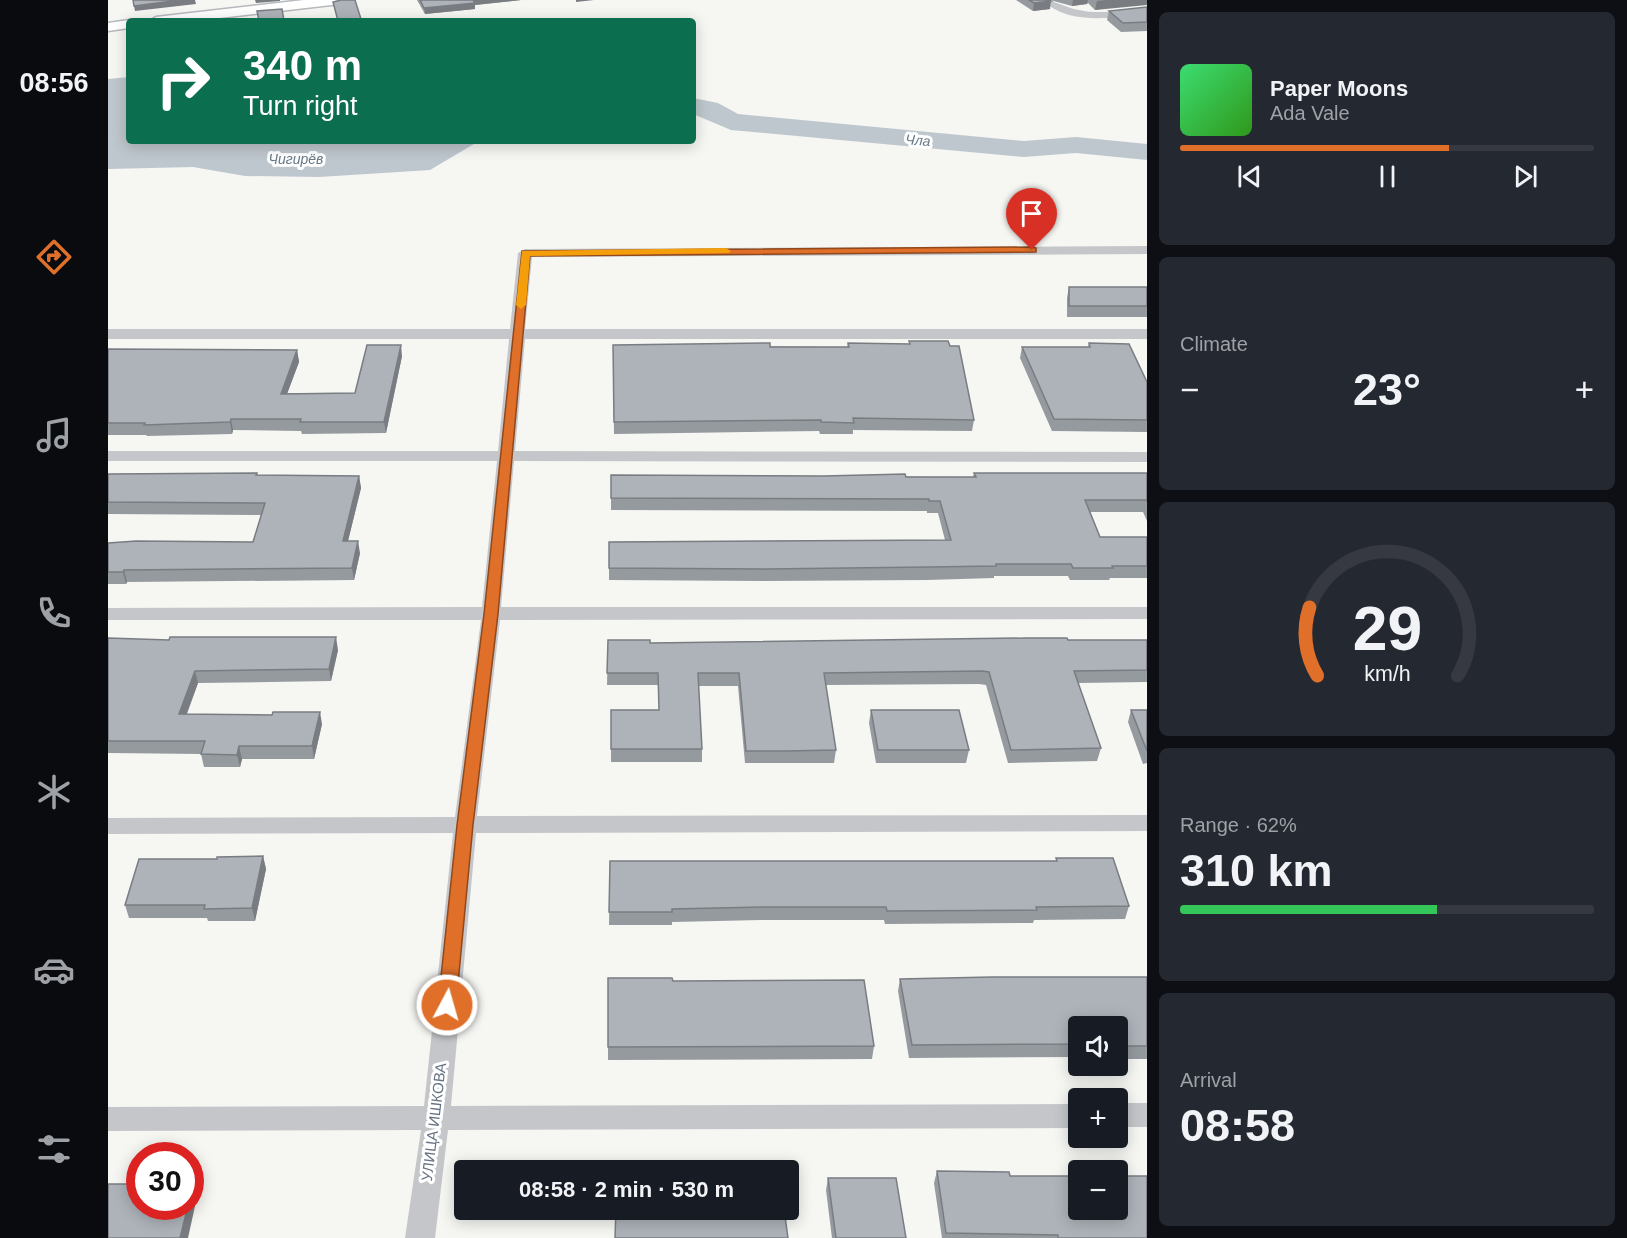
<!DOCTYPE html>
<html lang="en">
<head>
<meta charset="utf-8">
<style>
	:root { --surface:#171b24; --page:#242831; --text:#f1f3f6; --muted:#9ea1a6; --line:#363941; --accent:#df6f29 }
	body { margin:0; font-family:Helvetica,sans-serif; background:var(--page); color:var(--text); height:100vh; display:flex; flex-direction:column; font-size:22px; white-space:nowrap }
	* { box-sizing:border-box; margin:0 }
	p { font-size:20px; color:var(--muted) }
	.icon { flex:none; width:33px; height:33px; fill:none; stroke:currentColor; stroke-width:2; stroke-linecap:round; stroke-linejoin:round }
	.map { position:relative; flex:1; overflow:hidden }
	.details { display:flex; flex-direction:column; gap:12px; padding:12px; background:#0d0f14; width:480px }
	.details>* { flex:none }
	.top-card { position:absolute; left:18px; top:18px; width:570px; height:126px; border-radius:6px; box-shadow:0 3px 15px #0003; background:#0b6e4f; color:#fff; overflow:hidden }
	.fabs { position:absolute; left:960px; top:1016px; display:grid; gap:12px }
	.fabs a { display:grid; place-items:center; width:60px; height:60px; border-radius:6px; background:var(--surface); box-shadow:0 3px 15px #0003; font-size:30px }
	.speed { position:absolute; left:18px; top:1142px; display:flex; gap:12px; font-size:30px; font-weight:700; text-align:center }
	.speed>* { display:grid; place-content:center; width:78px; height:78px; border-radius:50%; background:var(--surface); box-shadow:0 3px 15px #0003; line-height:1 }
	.speed .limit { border:9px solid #d22; background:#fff; color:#111 }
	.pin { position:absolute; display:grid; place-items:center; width:51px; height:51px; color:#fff; margin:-62px -26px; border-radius:50% 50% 50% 0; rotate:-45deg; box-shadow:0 0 6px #0007 }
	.pin .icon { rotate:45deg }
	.me { position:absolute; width:66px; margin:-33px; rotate:6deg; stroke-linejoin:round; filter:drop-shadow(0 0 4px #0008) }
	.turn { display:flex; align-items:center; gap:21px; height:126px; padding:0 18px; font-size:27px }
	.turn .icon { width:78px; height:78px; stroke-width:2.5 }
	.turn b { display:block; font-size:42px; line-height:51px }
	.big { font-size:45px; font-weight:700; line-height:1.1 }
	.details .card { flex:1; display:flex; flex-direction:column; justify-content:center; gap:9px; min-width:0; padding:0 21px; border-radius:9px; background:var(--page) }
	.details .dial { align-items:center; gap:0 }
	.dial svg { height:156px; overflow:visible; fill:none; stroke:var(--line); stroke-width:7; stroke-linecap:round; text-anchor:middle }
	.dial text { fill:var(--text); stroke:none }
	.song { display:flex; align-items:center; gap:18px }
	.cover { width:72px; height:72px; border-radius:9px; background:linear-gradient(135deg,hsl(140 70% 55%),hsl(110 70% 35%)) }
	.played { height:6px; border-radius:3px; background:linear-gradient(90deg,var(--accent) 65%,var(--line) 65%) }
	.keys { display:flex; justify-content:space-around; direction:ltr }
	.heat { display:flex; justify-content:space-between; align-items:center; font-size:33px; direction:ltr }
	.charge { height:9px; border-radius:4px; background:linear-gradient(90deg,#34c759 62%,var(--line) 0) }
	.trip { position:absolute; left:346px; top:1160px; width:345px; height:60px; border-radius:6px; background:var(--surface); box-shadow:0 3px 15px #0003; font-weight:700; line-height:60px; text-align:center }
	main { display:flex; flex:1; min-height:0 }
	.dock { display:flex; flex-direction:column; width:108px; justify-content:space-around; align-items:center; background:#090b0e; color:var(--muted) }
	.dock .icon { width:42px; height:42px }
	.dock .selected { color:var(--accent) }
	.dock b { font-size:27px; color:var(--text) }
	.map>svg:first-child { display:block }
	.water { fill:#bfc7ce }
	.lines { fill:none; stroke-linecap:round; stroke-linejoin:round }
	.river { fill:#bfc7ce; fill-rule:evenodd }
	.secondary-casing { stroke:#b6b9be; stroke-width:3 }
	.street { fill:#c4c6ca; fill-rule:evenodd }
	.secondary { fill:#fff; fill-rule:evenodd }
	.wall { fill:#959a9f }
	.shaded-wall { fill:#797d82 }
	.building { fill:#adb3b9; stroke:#797d82; stroke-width:1.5 }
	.route { fill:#df6f29; stroke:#91481b; stroke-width:1.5 }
	.slow { fill:#f59e0b }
	.labels { text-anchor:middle; stroke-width:6; stroke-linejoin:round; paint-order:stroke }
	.far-water-label { font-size:14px; font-style:italic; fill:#667986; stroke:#fff }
	.street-label { font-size:15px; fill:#667283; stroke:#fff }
</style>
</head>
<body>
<main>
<nav class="dock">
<b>08:56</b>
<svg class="icon selected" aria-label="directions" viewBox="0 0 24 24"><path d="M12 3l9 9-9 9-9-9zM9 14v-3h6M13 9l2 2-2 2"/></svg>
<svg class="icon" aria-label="music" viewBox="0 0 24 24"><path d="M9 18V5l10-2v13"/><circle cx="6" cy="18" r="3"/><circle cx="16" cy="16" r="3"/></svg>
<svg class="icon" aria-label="phone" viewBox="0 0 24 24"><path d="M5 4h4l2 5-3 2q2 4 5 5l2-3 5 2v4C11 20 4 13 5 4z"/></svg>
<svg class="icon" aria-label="climate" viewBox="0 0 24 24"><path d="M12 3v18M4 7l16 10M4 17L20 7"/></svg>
<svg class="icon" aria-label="car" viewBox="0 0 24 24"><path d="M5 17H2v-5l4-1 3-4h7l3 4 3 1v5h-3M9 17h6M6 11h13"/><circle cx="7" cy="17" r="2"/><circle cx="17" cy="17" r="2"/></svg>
<svg class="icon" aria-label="filters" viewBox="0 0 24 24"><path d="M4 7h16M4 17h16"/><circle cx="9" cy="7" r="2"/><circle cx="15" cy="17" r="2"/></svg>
</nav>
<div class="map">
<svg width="1039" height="1238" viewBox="0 0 1039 1238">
	<rect width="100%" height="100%" fill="#f6f6f3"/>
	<path class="water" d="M21 77V141H371L322 170 211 177 137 176 85 167 0 169V79Z"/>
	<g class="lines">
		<path class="river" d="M585 98 610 103 630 114 916 141 968 137 1039 144V160L968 153 916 157 623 130 585 114Z"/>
		<g class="secondary-casing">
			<path id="secondary" d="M196 0H239L232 4 85 21H41L48 17Z
				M21 20 26 21H21V28L0 31V23Z"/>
		</g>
		<path class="street" d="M934 0C948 0 957 8 971 10 993 15 1017 10 1039 7V13C1006 18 961 26 934 0Z
			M1039 246V254L424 257 417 329H1039V339H417L407 451 1039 452V462L406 461 393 607H1039V619L392 620 369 816 1039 815V831L368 833 343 1106 970 1104V1128L340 1130 327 1238H297L313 1130 0 1131V1107L316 1106 345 833 0 834V818L347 817 373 620H0V608L374 607 389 461H0V451H390L401 339H0V329H402L410 253 417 249Z
			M1010 1103H1039V1127H1010Z"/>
		<use href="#secondary" class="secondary"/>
	</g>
	<path class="wall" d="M309 0H413L367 5V9L317 14Z
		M908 0H941L942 9 925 11Z
		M942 0H1039L987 10 980 3 979 4 964 6Z
		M1039 7V31L1013 32 999 20 1001 11Z
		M961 287H1039V317H959V298Z
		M801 341 866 420 864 431 745 430V434H712L711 431 506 434 505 345 739 347 740 343 801 344Z
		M981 343 1039 382V432L944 431 912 358 914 347H980Z
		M0 349 189 350 191 362 179 393H247L294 356 278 433 194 434 193 431 125 430 124 434 39 436 38 435H0Z
		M149 473 150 475 251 476 253 488 240 541 252 553 246 580 19 582 18 584H0V543L145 542 153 515 0 514V474Z
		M866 473H1039V521L1035 512H982L992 537H1039V578H1002L1001 580H962L960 576H886V578L819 580 656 581 501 580V542L837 540 830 513H819V511L503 510V475L865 477Z
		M0 638 230 650 223 681 90 683 79 714 214 724 206 759H134L132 767H96L93 754 0 753Z
		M500 640 542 643 1039 640V682L970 683 993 748 989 761 900 763 878 685 871 684 718 685 728 750 726 763H637L630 686H590L594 749V762H503V710H551L550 685H499Z
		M763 710 861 750 858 763H768L761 723Z
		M1023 710H1039V763L1035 764 1020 722Z
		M155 856 158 869 147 921H100L99 918H21L17 905 109 859Z
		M948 858 1021 906 1017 919 926 920 925 923 777 924 776 920H653L564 922V925H501L502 861H948Z
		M1039 977V1059H1010V1026H970V1057L801 1058 790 991 792 979Z
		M500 978 565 981 766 1046 764 1059 500 1060Z
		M829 1171 902 1176 1039 1238H834L826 1183Z
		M720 1178 798 1238H724L718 1190Z"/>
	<path class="shaded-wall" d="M73 0H87L88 4 27 11 26 6Z
		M147 0H172V1L148 3Z
		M364 0H413L367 5V9L317 14 316 8Z
		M468 0H486L468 2Z
		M965 0H980L979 4 964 6Z
		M999 0H1039V5L987 10 989 1Z
		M943 1 942 9 925 11 926 3Z
		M253 19V21H230Z
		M293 345 294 356 278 433 276 422Z
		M189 350 191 362 175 405 173 394Z
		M123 419 125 430 124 434 122 422Z
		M251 476 253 488 237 553 235 541Z
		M250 541 252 553 246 580 244 568Z
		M16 570 19 582 18 584 15 572Z
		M228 637 230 650 223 681 221 669Z
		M87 671 90 683 74 726 71 714Z
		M212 712 214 724 206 759 204 746Z
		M131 746 134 759 132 767 129 755Z
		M155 856 158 869 147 921 144 908Z
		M85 1185 89 1197 80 1238H72L80 1206H82V1194Z"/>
	<path class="building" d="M25 0H73L26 6Z
		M233 0H247L253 19 230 21 225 2Z
		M312 0H365L367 3 316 8Z
		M921 0H941L943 1 926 3Z
		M1039 7V22L1015 23 1001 11Z
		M174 9 176 21H151L149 11Z
		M961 287H1039V306H961Z
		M801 341H840L842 346H851L866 420 745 418 746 423 713 422V420L506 422 505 345 662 343V347H741L740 343 802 344Z
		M981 343 1021 344 1039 382V420L946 419 914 347H982Z
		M259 345H293L276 422H192L193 419H123L122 422 36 425 37 423H0V349L189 350 173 394 247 393Z
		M149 473 148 475 251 476 235 541H250L244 568 16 570 15 572H0V543L28 541 145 542 157 503 0 502V474Z
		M866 473H1039V502L1038 500H977L992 537H1039V566H1004L1005 568H965L963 564H888V566L821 567 657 569 501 568V542L843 540 832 501H821V499L503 498V475L716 476 797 474 798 477H868Z
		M62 637H228L221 669 87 671 71 714 164 715 165 712H212L204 746H131L129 755 93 754 97 741H0V638L61 640Z
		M918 638H959L960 640H1039V670L966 671 993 748 903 750 881 672 874 671 716 673 728 750 677 751H638L631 673H590L594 749H503V710H551L550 673H499L500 640H542V643Z
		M763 710H851L861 750H770Z
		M1023 710H1039V751Z
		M155 856 144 908 96 909 97 905H17L31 859H109V857Z
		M948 858H1005L1021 906 928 907 929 910 779 911 778 907H655L564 909V912H501L502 861H949Z
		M884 977H1039V1046H1010V1026H970V1044L804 1045 792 979Z
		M500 978H564L565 981 756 980 766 1046 500 1047Z
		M672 1169V1170H635Z
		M829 1171 901 1172 902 1176H970V1209H1010V1176H1039V1238H950V1235L838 1233Z
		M720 1178H788L798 1238H728Z
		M0 1184H32V1206H80L72 1238H0Z
		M508 1209H676L680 1238H507Z"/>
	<path class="route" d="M924 247 928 248V252L422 256 390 614 365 825 348 1005 345 1011 339 1013 333 1011 330 1005 349 825 376 614 414 251Z"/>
	<path class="slow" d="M618 248 623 251 621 253 422 256 418 305 413 309 408 305 414 251Z"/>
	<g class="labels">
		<g class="far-water-label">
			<text transform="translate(810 140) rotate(5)" y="5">Чла</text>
			<text x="188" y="164">Чигирёв</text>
		</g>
		<g class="street-label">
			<text transform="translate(326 1122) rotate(-83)" y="5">УЛИЦА ИШКОВА</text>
		</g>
	</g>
</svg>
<div class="fabs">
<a><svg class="icon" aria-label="sound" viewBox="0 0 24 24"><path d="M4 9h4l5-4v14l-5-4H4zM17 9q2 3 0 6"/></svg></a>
<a>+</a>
<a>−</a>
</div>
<div class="speed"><div class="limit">30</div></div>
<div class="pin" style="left:924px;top:250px;background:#d93025"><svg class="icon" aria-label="arrive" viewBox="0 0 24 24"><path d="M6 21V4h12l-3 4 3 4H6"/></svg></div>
<svg class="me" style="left:339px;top:1005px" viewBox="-20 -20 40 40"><circle r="17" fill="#df6f29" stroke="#fff" stroke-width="3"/><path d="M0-11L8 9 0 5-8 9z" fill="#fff"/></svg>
<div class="trip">08:58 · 2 min · 530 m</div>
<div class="top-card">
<div class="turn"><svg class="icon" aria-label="right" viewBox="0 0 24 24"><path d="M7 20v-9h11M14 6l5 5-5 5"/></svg><div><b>340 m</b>Turn right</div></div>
</div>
</div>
<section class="details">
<div class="card">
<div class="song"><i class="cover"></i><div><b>Paper Moons</b><p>Ada Vale</p></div></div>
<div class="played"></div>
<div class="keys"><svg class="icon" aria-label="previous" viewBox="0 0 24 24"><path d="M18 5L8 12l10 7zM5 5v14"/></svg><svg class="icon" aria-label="pause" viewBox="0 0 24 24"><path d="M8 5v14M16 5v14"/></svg><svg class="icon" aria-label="next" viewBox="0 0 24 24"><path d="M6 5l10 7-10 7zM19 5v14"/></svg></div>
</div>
<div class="card"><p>Climate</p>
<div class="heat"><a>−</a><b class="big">23°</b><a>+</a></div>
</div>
<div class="card dial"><svg viewBox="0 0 100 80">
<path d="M14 69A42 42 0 1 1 86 69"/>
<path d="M14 69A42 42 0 0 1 10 34" stroke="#df6f29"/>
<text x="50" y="56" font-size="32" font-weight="700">29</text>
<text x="50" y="72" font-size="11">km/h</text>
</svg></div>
<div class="card"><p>Range · 62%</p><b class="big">310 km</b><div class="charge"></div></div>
<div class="card"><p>Arrival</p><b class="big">08:58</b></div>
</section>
</main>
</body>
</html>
